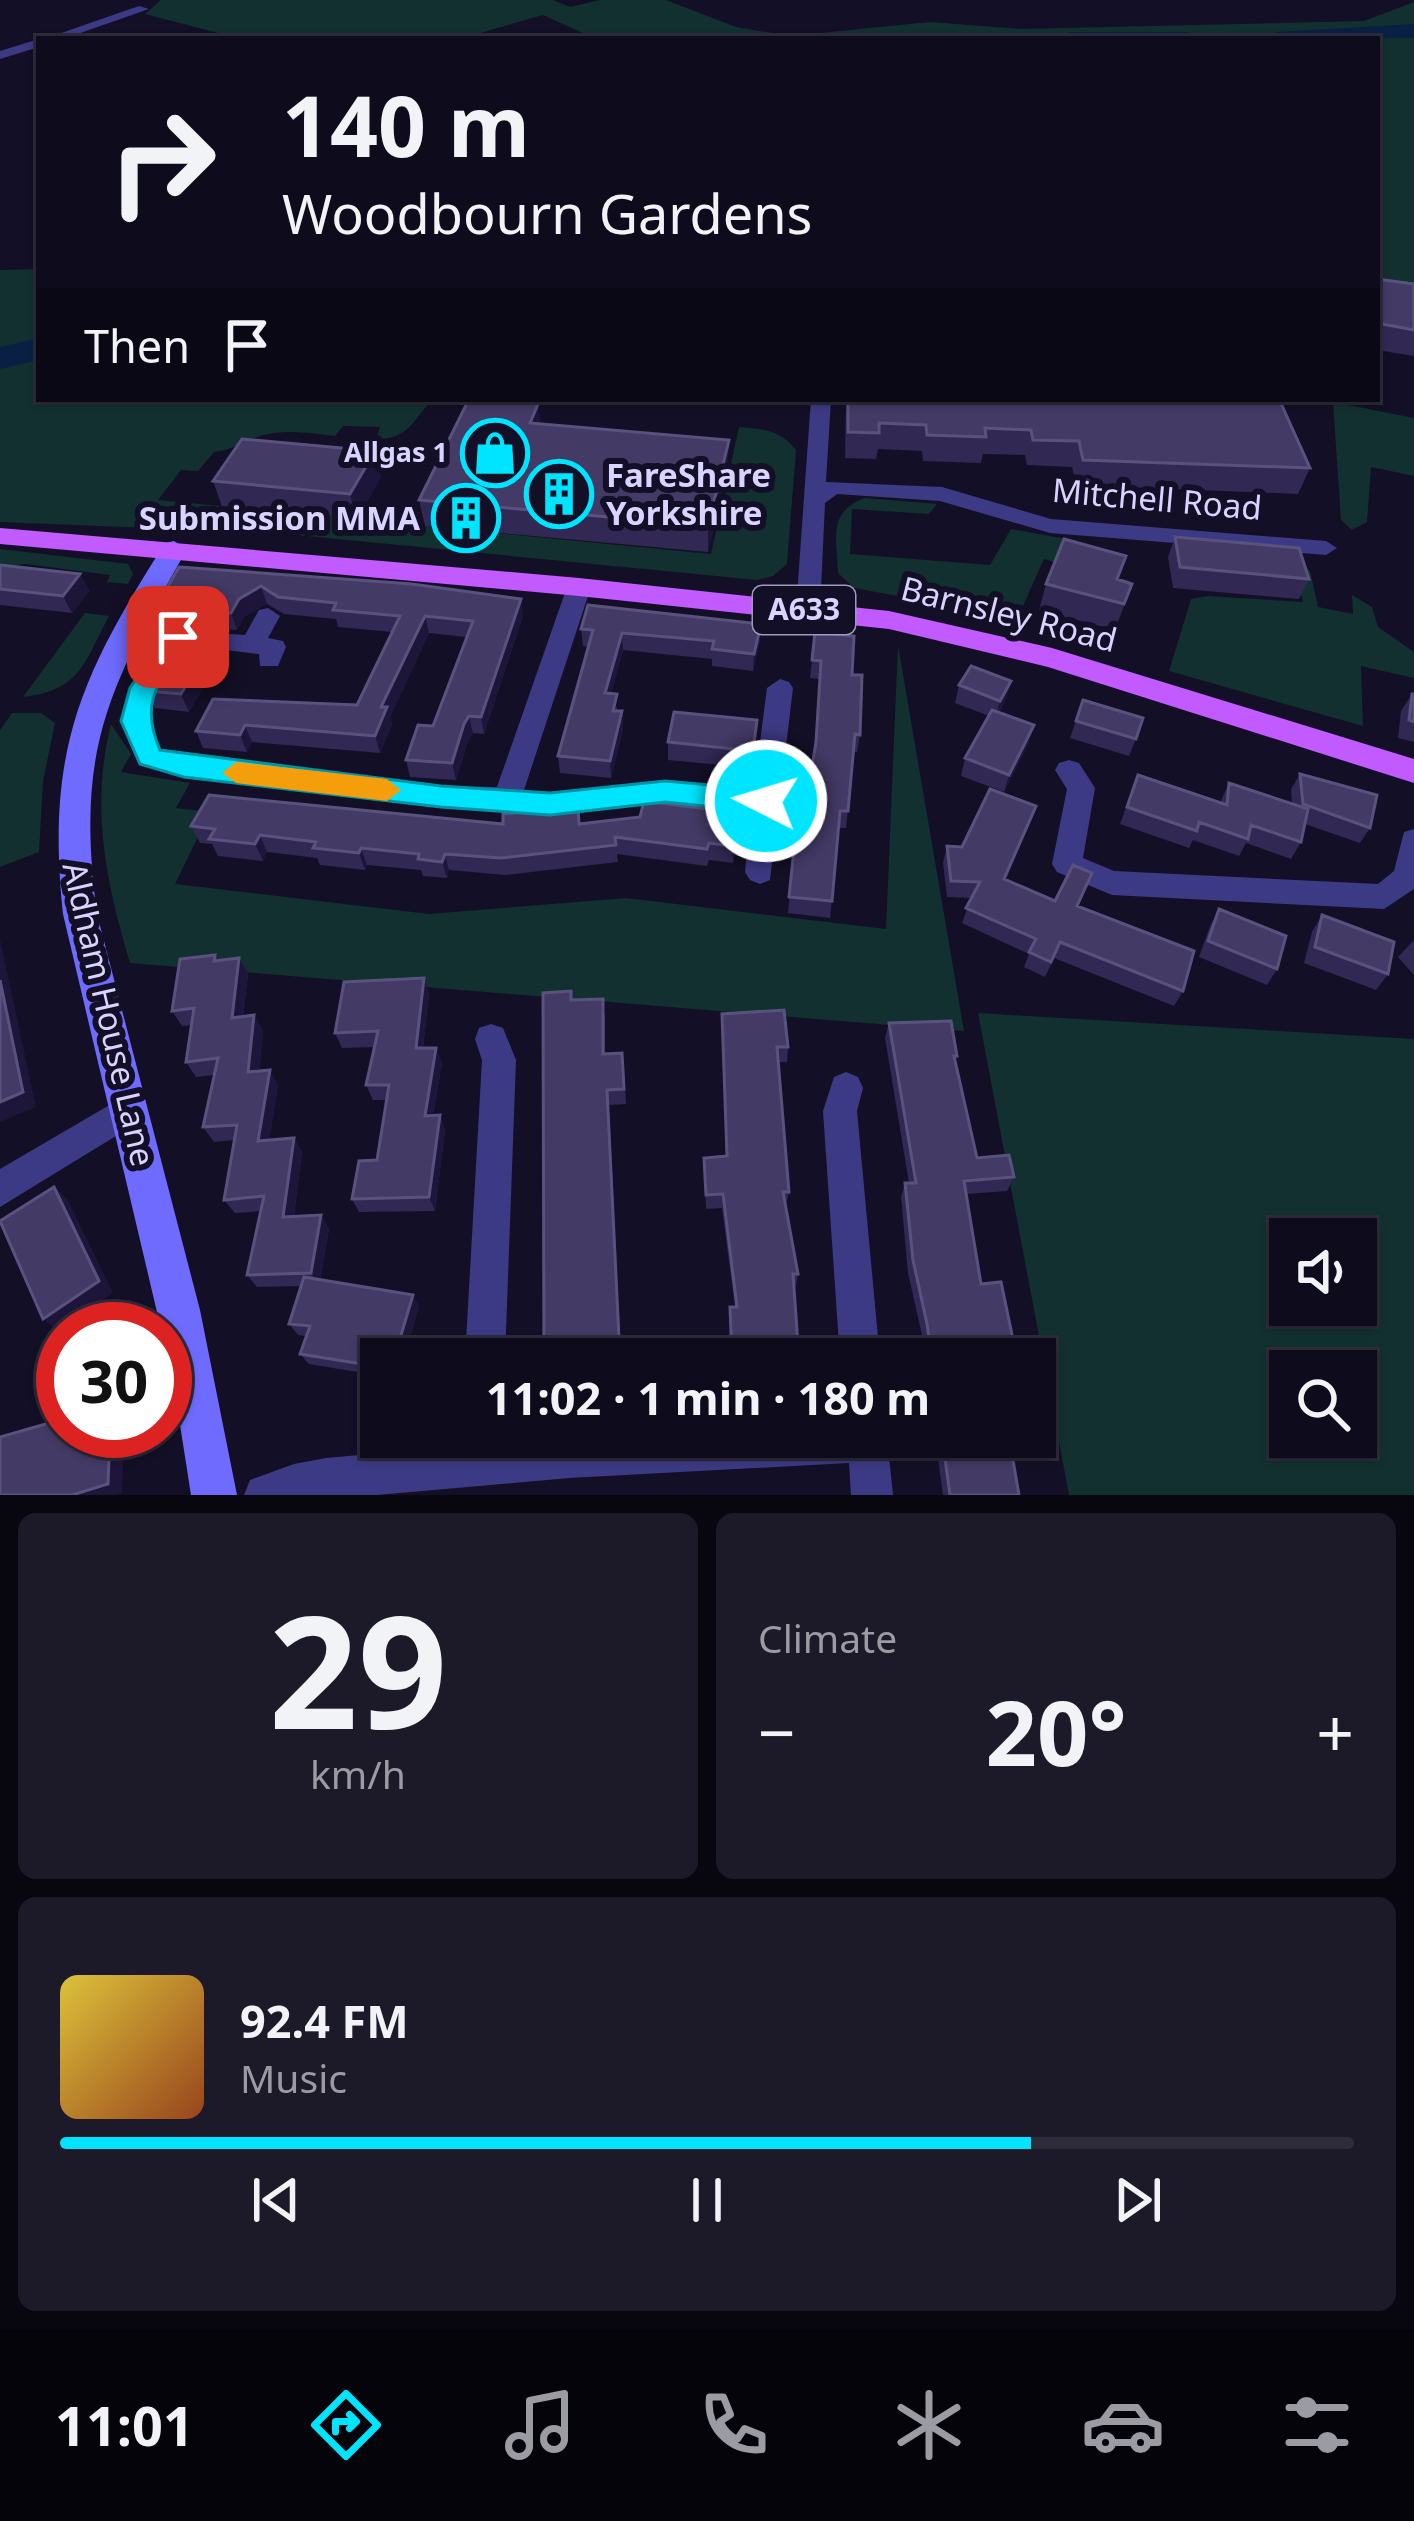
<!DOCTYPE html>
<html lang="en">
<head>
<meta charset="utf-8">
<style>
	:root { --surface:#0e0b1c; --page:#1c1929; --text:#f1f3f6; --muted:#9b9ba3; --line:#2e2b3b; --accent:#00e5ff }
	body { margin:0; font-family:"Noto Sans",sans-serif; background:var(--page); color:var(--text); height:100vh; display:flex; flex-direction:column; font-size:45px; white-space:nowrap }
	* { box-sizing:border-box; margin:0 }
	p { font-size:39px; color:var(--muted) }
	.icon { flex:none; width:66px; height:66px; fill:none; stroke:currentColor; stroke-width:2; stroke-linecap:round; stroke-linejoin:round }
	.map { position:relative; height:1495px; overflow:hidden }
	.drawer { display:flex; flex-direction:column; gap:18px; padding:18px; background:#08060f; flex:1 }
	.drawer>* { flex:none }
	.hud { position:absolute; left:36px; top:36px; width:1344px; height:366px; border-radius:0px; box-shadow:0 3px 9px #0004,0 0 0 3px var(--line); background:#0e0b1c; color:var(--text); overflow:hidden }
	.buttons { position:absolute; left:1269px; top:1218px; display:grid; gap:24px }
	.buttons a { display:grid; place-items:center; width:108px; height:108px; border-radius:0px; background:var(--surface); box-shadow:0 3px 9px #0004,0 0 0 3px var(--line); font-size:60px }
	.speed { position:absolute; left:36px; top:1302px; display:flex; gap:24px; font-size:60px; font-weight:700; text-align:center }
	.speed>* { display:grid; place-content:center; width:156px; height:156px; border-radius:50%; background:var(--surface); box-shadow:0 3px 9px #0004,0 0 0 3px var(--line); line-height:1 }
	.speed .limit { border:18px solid #d22; background:#fff; color:#111 }
	.pin { position:absolute; display:grid; place-items:center; width:102px; height:102px; color:#fff; margin:-51px; border-radius:24px; box-shadow:0 6px 18px #0006 }
	.me { position:absolute; width:132px; margin:-66px; rotate:275deg; stroke-linejoin:round; filter:drop-shadow(0 0 9px #0008) }
	.turn { display:flex; align-items:center; gap:42px; height:252px; padding:0 48px; font-size:54px }
	.turn .icon { width:156px; height:156px; stroke-width:2.5 }
	.turn b { display:block; font-size:84px; line-height:102px }
	.then { display:flex; align-items:center; height:114px; padding:0 48px; background:#0003; gap:24px; font-size:45px }
	.big { font-size:90px; font-weight:700; line-height:1.1 }
	.drawer .tile { flex:1; display:flex; flex-direction:column; justify-content:center; gap:18px; min-width:0; padding:0 42px; border-radius:18px; background:var(--page) }
	.drawer .dial { align-items:center; gap:0 }
	.dial b { font-size:156px; line-height:1 }
	.song { display:flex; align-items:center; gap:36px }
	.cover { width:144px; height:144px; border-radius:18px; background:linear-gradient(135deg,hsl(50 70% 55%),hsl(20 70% 35%)) }
	.played { height:12px; border-radius:6px; background:linear-gradient(90deg,var(--accent) 75%,var(--line) 75%) }
	.keys { display:flex; justify-content:space-around; direction:ltr }
	.heat { display:flex; justify-content:space-between; align-items:center; font-size:66px; direction:ltr }
	.drawer .tiles { flex:1; display:grid; gap:18px; grid-template-columns:1fr 1fr }
	.tile:last-child { grid-column:span 2 }
	.trip { position:absolute; left:360px; top:1338px; width:696px; height:120px; border-radius:0px; background:var(--surface); box-shadow:0 3px 9px #0004,0 0 0 3px var(--line); font-weight:700; line-height:120px; text-align:center }
	.tabs { display:flex; height:192px; justify-content:space-around; align-items:center; background:#06040b; color:var(--muted) }
	.tabs .icon { width:84px; height:84px }
	.tabs .on { color:var(--accent) }
	.tabs b { font-size:54px; color:var(--text) }
	.map>svg:first-child { display:block }
	.green { fill:#12302f; fill-rule:evenodd }
	.lines { fill:none; stroke-linecap:round; stroke-linejoin:round }
	.river { fill:#0a1f44; fill-rule:evenodd }
	.street { fill:#3d3a85; fill-rule:evenodd }
	.secondary { fill:#6f6bff; fill-rule:evenodd }
	.primary { fill:#c25bff; fill-rule:evenodd }
	.wall { fill:#312854 }
	.shaded-wall { fill:#1d163a }
	.building { fill:#433a66; stroke:#5a527e; stroke-width:3 }
	.route { fill:#00e5ff; stroke:#0095a6; stroke-width:3 }
	.slow { fill:#f59e0b }
	.labels { text-anchor:middle; stroke-width:12; stroke-linejoin:round; paint-order:stroke }
	.far-poi-label { font-size:27px; font-weight:bold; fill:#d9d4ff; stroke:#130f26; text-anchor:end }
	.shield { fill:#130f26; stroke:#9e99be; stroke-width:3 }
	.shield-label { font-size:30px; font-weight:bold; fill:#d9d4ff }
	.poi-label { font-size:33px; font-weight:bold; fill:#d9d4ff; stroke:#130f26; text-anchor:start }
	.street-label { font-size:33px; fill:#d9d4ff; stroke:#130f26 }
</style>
</head>
<body>
<div class="map">
<svg width="1414" height="1495" viewBox="0 0 1414 1495">
	<rect width="100%" height="100%" fill="#130f26"/>
	<path class="green" d="M161 0H553L570 7 600 0H666L736 27 790 36 930 22 1020 29 1364 21 1414 2V293L1377 291V39H596L543 15 460 39H241L145 14Z
		M39 269V399H433C413 420 409 439 376 439L380 427 343 426 335 436C311 433 286 429 263 435 245 440 234 450 214 452L198 471 181 470 158 500 711 554 739 427C764 429 780 430 796 450L787 564 773 576 757 580 276 533 0 522V270Z
		M1333 402 1414 418V476L1371 467 1367 522 1352 530 1341 520Z
		M864 498 937 504 929 514 852 509 850 554 990 565 1011 529 1078 541 1086 571 1044 559 1014 626 936 603 854 588 838 573C837 538 827 513 864 498Z
		M0 549 128 564 133 574 128 584 107 582 110 575 26 564 0 567Z
		M1289 555 1310 571 1318 607 1353 614 1352 595 1372 607 1378 627 1414 652V678L1361 666 1363 726 1169 671 1191 599 1208 596 1303 602Z
		M85 613 109 616C84 663 81 690 23 697Z
		M898 645 964 1031 130 963C106 882 90 808 111 724L131 754 121 772 190 783 176 808 210 812 175 884 429 914 626 898 886 929Z
		M12 713H41L55 723 43 781 39 852 0 867V730Z
		M978 1013 1414 1039V1495H1069ZM1290 1239H1356V1305H1290ZM1290 1371H1356V1437H1290Z"/>
	<g class="lines">
		<path class="river" d="M1414 24V38L1265 39 1277 32Z
			M1070 32H1188L1200 39H1058Z
			M39 338V360L0 369V347Z"/>
		<path class="street" d="M139 6 149 9 63 39H44Z
			M39 39V47L0 59V51Z
			M811 399H831L826 482 942 487 1051 519 1326 541 1337 548 1326 555 1050 533 940 501 837 494 825 503 820 610 808 618 799 616 796 610Z
			M579 579 591 587 524 790 550 793 665 780 754 789 767 688 780 679 789 682 793 688 770 880 760 884 750 880 745 872 751 810 665 802 550 815 441 808 185 777 139 764C107 702 134 682 169 630L245 635 259 610 268 608 280 616 268 638 283 641 286 647 278 666H260L259 654 185 645C157 687 138 700 159 750L185 757 441 786 497 787 567 587Z
			M1069 760 1079 763 1095 788 1083 858 1114 871 1378 884 1394 871 1404 832 1414 829V889L1384 909 1112 895 1057 872 1052 864 1067 789 1055 770 1059 763Z
			M491 1024 503 1028 516 1060 505 1359H465L482 1060 475 1039 479 1028Z
			M846 1072 858 1077 863 1088 857 1111 880 1359H840L823 1111 834 1077Z
			M130 1093 142 1098 147 1109 142 1120 0 1207V1169Z
			M560 1437H887L893 1495H851L849 1463 569 1478 377 1495H244L250 1480 294 1464 326 1458Z"/>
		<path class="secondary" d="M174 541 187 549C108 690 75 748 97 914L200 1310 237 1495H191L165 1329H161L63 914C46 752 79 678 165 543Z"/>
		<path class="primary" d="M0 528 579 578 889 611 1052 648 1414 759V783L1048 667 889 629 579 596 0 544Z"/>
	</g>
	<path class="wall" d="M1377 279 1414 284V356L1377 350Z
		M846 399H1279L1310 468 1298 494 1076 485 1072 467 1027 465 1025 455 983 454 981 463 923 461 922 451 878 449 876 459 845 458Z
		M375 451 381 477 357 519 222 507 213 481Z
		M728 465 708 552 425 526 419 500Z
		M1175 537 1309 579 1299 599 1173 588 1168 557Z
		M0 565 80 574 89 591 72 613 0 605Z
		M179 567 523 616 484 734 473 733 468 741 456 780 410 777 406 760 433 726 466 637 429 633 390 717 392 724 380 753 252 742 247 752 203 748 196 731 357 705 392 632 338 627 336 619 284 614 267 604 245 616 237 630 204 628 198 613 170 612 163 595Z
		M1046 584H1132L1115 630 1039 610Z
		M581 629 760 641 753 671 712 666V659L623 650 611 694 618 711H622L623 729 611 778 560 773 558 756 588 647 583 646Z
		M815 632 852 675 860 735 857 752H854L846 828H839L830 918 788 913 797 820H803L815 749 819 679 810 678Z
		M216 637 223 654 189 712 155 708 147 691Z
		M1011 681 1006 698 999 712 1029 742 1004 792 961 776 965 758 989 716 955 703 959 685Z
		M1412 694H1414V742L1398 738 1401 711Z
		M1083 700 1136 739 1129 756 1070 738Z
		M756 737 752 768 668 760V742Z
		M1300 774 1370 828 1360 843 1305 824 1301 842 1291 859 1246 843 1239 856 1193 840 1189 848 1120 824 1138 775 1220 803 1229 783 1292 804 1291 789Z
		M1036 806 1006 880 1055 901 1078 906 1183 991 1174 1006 1054 958 1045 977 1024 967 1029 954 962 923 971 898 947 897 943 863 947 846 962 847Z
		M580 824 739 830 733 863 709 860 707 866 617 854 618 862 505 875 449 870 447 878 423 876 421 870 367 865 365 870 320 865 317 858 267 852 263 861 218 856 212 844 200 843 191 826Z
		M1219 909 1277 969 1267 985 1199 957 1210 926Z
		M1322 915 1388 974 1376 990 1304 963 1312 932Z
		M1414 940V975L1398 957Z
		M215 955 218 960 248 974 243 1017 254 1015 263 1031 259 1071 278 1085 269 1140 294 1138 302 1152 294 1216 321 1215 329 1229 320 1280 419 1306 404 1359H381V1376L309 1364 300 1354 306 1336 298 1335 289 1324 301 1286 257 1287 247 1275 261 1211 235 1213 224 1200 234 1140 214 1142 203 1127 214 1075 196 1077 186 1062 192 1025 182 1026 172 1011Z
		M424 978 429 994 423 1048 442 1063 433 1115H440L445 1130 435 1211 359 1212 352 1199 377 1160 387 1100H373L366 1085 375 1047 342 1048 335 1033Z
		M571 991 573 1000 605 1014V1054L624 1068 626 1104 609 1105 621 1359Z
		M889 1023 957 1056 955 1063 977 1158 1014 1177 1007 1191 966 1194 981 1284 1015 1349 1009 1359H925L922 1335 908 1273 901 1197 905 1183H909L885 1038Z
		M722 1029 788 1047 787 1062H778L789 1192 786 1205 798 1274 796 1286H794L799 1359H731L730 1307H735L722 1208 706 1209 704 1158 726 1156Z
		M935 1437H1009L1019 1495H943Z"/>
	<path class="shaded-wall" d="M538 404 541 429 530 423Z
		M729 440 728 465 708 552V526Z
		M375 451 381 477 357 519 350 494Z
		M80 574 89 591 72 613 63 596Z
		M261 586 267 604 245 616 237 630 231 613 239 599Z
		M521 599 523 616 484 734 481 717Z
		M425 616 429 633 390 717 392 724 380 753 375 736 381 707Z
		M761 624 760 641 753 671 754 654Z
		M622 633 623 650 607 711 605 693Z
		M216 637 223 654 189 712 181 694Z
		M1011 681 1006 698 995 718 1000 701Z
		M622 711 623 729 611 778 610 761Z
		M469 716 473 733 468 741 456 780 452 763 464 724Z
		M245 725 252 742 247 752 240 735Z
		M1034 725 1029 742 1004 792 1009 775Z
		M1036 806 1031 822 999 895 1004 879Z
		M740 813 739 830 733 863V846Z
		M260 835 267 852 263 861 255 844Z
		M361 848 367 865 365 870 359 853Z
		M445 854 449 870 447 878 442 862Z
		M0 939 36 1107 0 1122Z
		M239 958 248 974 241 1034 232 1018Z
		M424 978 429 994 421 1063 416 1048Z
		M254 1015 263 1031 257 1087 248 1072Z
		M436 1048 442 1063 430 1130 425 1116Z
		M270 1070 278 1085 267 1156 258 1141Z
		M607 1090 609 1105 621 1359H620Z
		M440 1115 445 1130 435 1211 429 1197Z
		M294 1138 302 1152 292 1230 283 1217Z
		M54 1187 68 1200 113 1293 58 1331 43 1319Z
		M321 1215 329 1229 319 1285 311 1273Z
		M413 1295 419 1306 404 1359H394Z
		M110 1431H124L122 1493 115 1495H72Z"/>
	<path class="building" d="M1377 279 1414 284V330L1377 323Z
		M469 399 538 404 530 423 729 440 708 526 419 500Z
		M848 399H1279L1310 468 1083 460 1079 441 1033 440 1031 430 985 428 986 437 927 435 926 425 879 423V433L848 432Z
		M242 439 375 451 350 494 213 481Z
		M1175 537 1299 548 1309 579 1180 567Z
		M1064 539 1126 556 1117 579 1132 584 1124 604 1046 584Z
		M0 565 80 574 63 596 0 589Z
		M179 567 412 584 521 599 481 717 469 716 464 724 452 763 406 760 418 725 433 726 473 621 425 616 381 707H387L375 736 245 725 240 735 196 731 213 699 357 705 400 616 333 610 336 603 278 597 261 586 239 599 231 613 197 611 206 597 163 595Z
		M588 605 761 624 754 654 712 649 714 641 622 633 605 693 617 694 613 711H622L610 761 558 756 593 630 581 629Z
		M815 632 854 636 852 675H862L860 735 855 734 848 811H840L832 901 789 897 797 820H803L816 742 821 661 812 660Z
		M182 633 216 637 181 694 147 691Z
		M971 666 1011 681 1000 701 959 685Z
		M1412 694H1414V722L1409 720Z
		M1083 700 1143 718 1136 739 1076 721Z
		M992 710 1034 725 1009 775 965 758Z
		M674 712 757 720 753 751 668 742Z
		M1300 774 1377 795 1370 828 1303 804Z
		M1138 775 1227 805 1229 783 1308 809 1301 842 1251 825 1248 839 1199 822 1197 831 1127 807Z
		M990 789 1036 806 1004 879 1055 901 1073 865 1092 873 1077 906 1194 951 1183 991 1060 942 1051 962 1029 952 1036 939 966 908 980 882 951 881 947 846 962 847Z
		M209 795 503 824V814L578 806 579 824 640 817 644 801 740 813 733 846 709 843 707 849 615 837 616 845 501 858 445 854 442 862 418 859 419 854 361 848 359 853 313 848 316 842 260 835 255 844 209 839 215 829 191 826Z
		M1219 909 1286 936 1277 969 1208 941Z
		M1322 915 1394 942 1388 974 1315 947Z
		M215 955 214 961 239 958 232 1018 254 1015 248 1072 270 1070 258 1141 294 1138 283 1217 321 1215 311 1273 247 1275 264 1196 224 1200 237 1125 203 1127 218 1058 186 1062 194 1008 172 1011 180 959Z
		M424 978 416 1048H436L425 1116 440 1115 429 1197 352 1199 359 1161 377 1160 389 1085H366L378 1031 335 1033 344 982Z
		M0 980 23 1092 0 1102Z
		M571 991V1000L603 999V1054L622 1053 624 1089 607 1090 620 1359H544L543 993Z
		M784 1010 788 1047H777L789 1192H783L798 1274H793L799 1359H732L730 1307H737L723 1194 706 1195 704 1158 727 1156 722 1014Z
		M951 1021 957 1056H954L977 1158 1009 1155 1014 1177 964 1181 981 1284 1001 1282 1015 1349 995 1350 997 1359H932L927 1324 913 1260 905 1183H916L889 1023Z
		M54 1187 99 1281 43 1319 0 1221Z
		M304 1277 413 1295 394 1359H381V1367L300 1354 310 1326 289 1324Z
		M63 1419V1431H110L108 1484 72 1495H0V1437Z
		M942 1437H1009L1019 1495H950Z"/>
	<path class="route" d="M178 628 191 637C163 680 137 697 160 750L441 786 550 793 665 781 766 790 780 801 766 812 665 802 550 815 441 807 184 777 140 764 121 721 130 688 169 631Z"/>
	<path class="slow" d="M236 762 387 779 401 790 387 801 236 783 222 773Z"/>
	<defs>
		<g id="shop-ring" transform="scale(3.45)"><circle r="9.5" fill="#130f26" stroke="#00e5ff" stroke-width="1.5"/><path d="M-5-2.5h2.3a2.7 3.5 0 0 1 5.4 0H5L5.5 6h-11ZM-1.5-2.5h3a1.5 2.3 0 0 0-3 0Z" fill="#00e5ff"/></g>
		<g id="building-ring" transform="scale(3.45)"><circle r="9.5" fill="#130f26" stroke="#00e5ff" stroke-width="1.5"/><path d="M-4-6H4V6H1V3H-1V6H-4ZM-2.5-4.3h1.7v1.8h-1.7ZM.8-4.3h1.7v1.8H.8ZM-2.5-1h1.7V.8h-1.7ZM.8-1h1.7V.8H.8Z" fill="#00e5ff"/></g>
	</defs>
	<g fill-rule="evenodd">
		<use href="#shop-ring" x="495" y="453"/>
		<use href="#building-ring" x="559" y="494"/>
		<use href="#building-ring" x="466" y="518"/>
	</g>
	<g class="labels">
		<g class="far-poi-label">
			<text x="448" y="462">Allgas 1</text>
		</g>
		<rect class="shield" x="753" y="586" width="102" height="48" rx="9"/>
		<g class="shield-label">
			<text x="804" y="620">A633</text>
		</g>
		<g class="poi-label">
			<text x="606" y="487">FareShare<tspan x="606" dy="38">Yorkshire</tspan></text>
			<text x="420" y="530" text-anchor="end">Submission MMA</text>
		</g>
		<g class="street-label">
			<text transform="translate(1157 499) rotate(5)" y="12">Mitchell Road</text>
			<text transform="translate(1009 614) rotate(14)" y="12">Barnsley Road</text>
			<text transform="translate(109 1014) rotate(77)" y="12">Aldham House Lane</text>
		</g>
	</g>
</svg>
<div class="buttons">
<a><svg class="icon" aria-label="sound" viewBox="0 0 24 24"><path d="M4 9h4l5-4v14l-5-4H4zM17 9q2 3 0 6"/></svg></a>
<a><svg class="icon" aria-label="search" viewBox="0 0 24 24"><circle cx="10" cy="10" r="6"/><path d="M15 15l6 6"/></svg></a>
</div>
<div class="speed"><div class="limit">30</div></div>
<div class="pin" style="left:178px;top:637px;background:#d93025"><svg class="icon" aria-label="arrive" viewBox="0 0 24 24"><path d="M6 21V4h12l-3 4 3 4H6"/></svg></div>
<svg class="me" style="left:766px;top:801px" viewBox="-20 -20 40 40"><circle r="17" fill="#00e5ff" stroke="#fff" stroke-width="3"/><path d="M0-11L8 9 0 5-8 9z" fill="#fff"/></svg>
<div class="trip">11:02 · 1 min · 180 m</div>
<div class="hud">
<div class="turn"><svg class="icon" aria-label="right" viewBox="0 0 24 24"><path d="M7 20v-9h11M14 6l5 5-5 5"/></svg><div><b>140 m</b>Woodbourn Gardens</div></div>
<div class="then">Then<svg class="icon" aria-label="arrive" viewBox="0 0 24 24"><path d="M6 21V4h12l-3 4 3 4H6"/></svg></div>
</div>
</div>
<section class="drawer">
<div class="tiles">
<div class="tile dial"><b>29</b><p>km/h</p></div>
<div class="tile"><p>Climate</p>
<div class="heat"><a>−</a><b class="big">20°</b><a>+</a></div>
</div>
<div class="tile">
<div class="song"><i class="cover"></i><div><b>92.4 FM</b><p>Music</p></div></div>
<div class="played"></div>
<div class="keys"><svg class="icon" aria-label="previous" viewBox="0 0 24 24"><path d="M18 5L8 12l10 7zM5 5v14"/></svg><svg class="icon" aria-label="pause" viewBox="0 0 24 24"><path d="M8 5v14M16 5v14"/></svg><svg class="icon" aria-label="next" viewBox="0 0 24 24"><path d="M6 5l10 7-10 7zM19 5v14"/></svg></div>
</div>
</div>
</section>
<nav class="tabs">
<b>11:01</b>
<svg class="icon on" aria-label="directions" viewBox="0 0 24 24"><path d="M12 3l9 9-9 9-9-9zM9 14v-3h6M13 9l2 2-2 2"/></svg>
<svg class="icon" aria-label="music" viewBox="0 0 24 24"><path d="M9 18V5l10-2v13"/><circle cx="6" cy="18" r="3"/><circle cx="16" cy="16" r="3"/></svg>
<svg class="icon" aria-label="phone" viewBox="0 0 24 24"><path d="M5 4h4l2 5-3 2q2 4 5 5l2-3 5 2v4C11 20 4 13 5 4z"/></svg>
<svg class="icon" aria-label="climate" viewBox="0 0 24 24"><path d="M12 3v18M4 7l16 10M4 17L20 7"/></svg>
<svg class="icon" aria-label="car" viewBox="0 0 24 24"><path d="M5 17H2v-5l4-1 3-4h7l3 4 3 1v5h-3M9 17h6M6 11h13"/><circle cx="7" cy="17" r="2"/><circle cx="17" cy="17" r="2"/></svg>
<svg class="icon" aria-label="filters" viewBox="0 0 24 24"><path d="M4 7h16M4 17h16"/><circle cx="9" cy="7" r="2"/><circle cx="15" cy="17" r="2"/></svg>
</nav>
</body>
</html>
